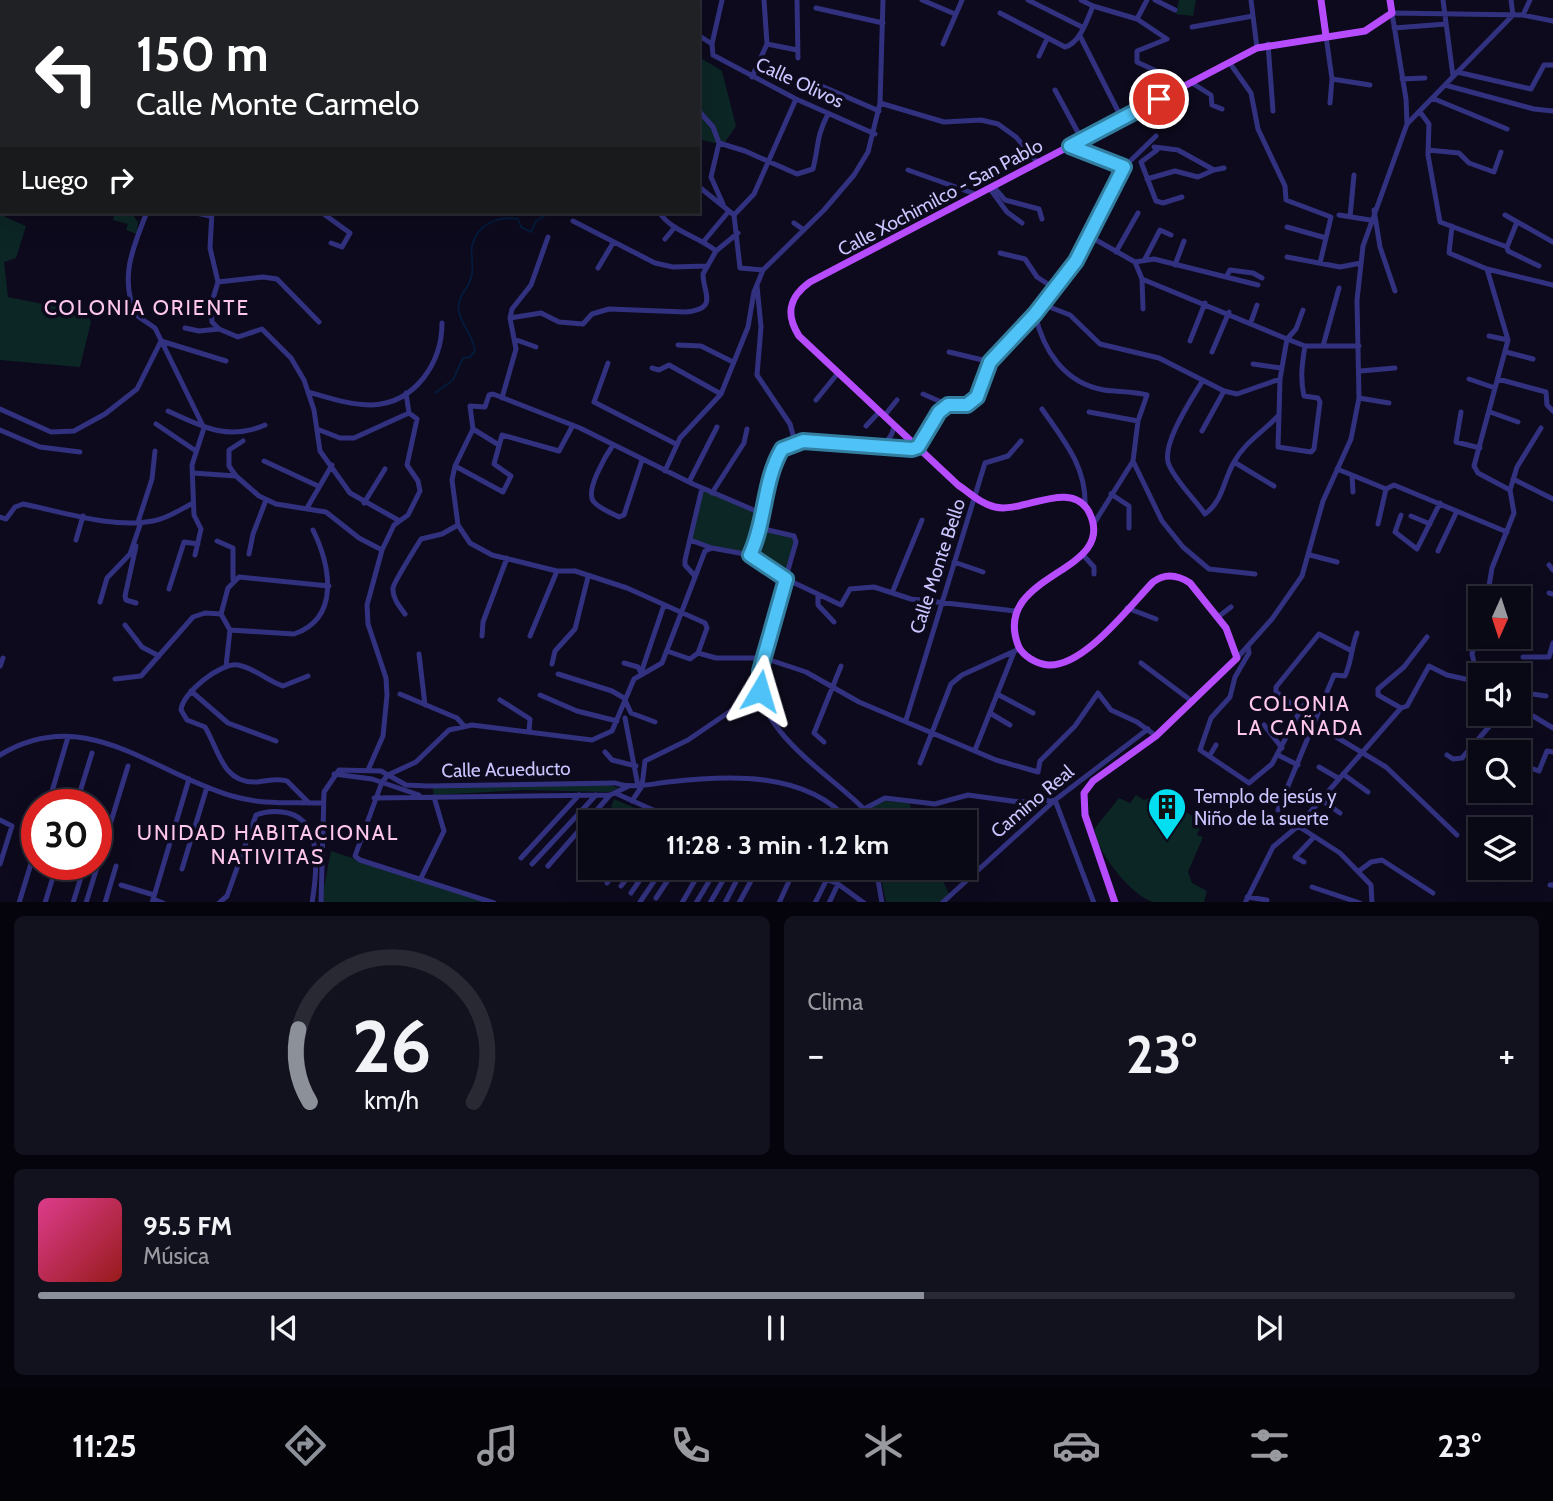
<!DOCTYPE html>
<html lang="es">
<head>
<meta charset="utf-8">
<style>
	:root { --surface:#090815; --page:#12111e; --text:#f1f3f6; --muted:#999aa0; --line:#292934; --accent:#8c9099 }
	body { margin:0; font-family:Cabin,sans-serif; background:var(--page); color:var(--text); height:100vh; display:flex; flex-direction:column; font-size:26px; white-space:nowrap }
	* { box-sizing:border-box; margin:0 }
	p { font-size:23px; color:var(--muted) }
	.icon { flex:none; width:38px; height:38px; fill:none; stroke:currentColor; stroke-width:2; stroke-linecap:round; stroke-linejoin:round }
	.map { position:relative; height:902px; overflow:hidden }
	.side { display:flex; flex-direction:column; gap:14px; padding:14px; background:#05040c; flex:1 }
	.side>* { flex:none }
	.banner { position:absolute; left:0px; top:0px; width:700px; height:214px; box-shadow:0 7px 28px #0002,0 0 0 2px var(--line); background:#202124; color:#fff; overflow:hidden }
	.needle { width:46px; rotate:183deg }
	.tools { position:absolute; left:1468px; top:586px; display:grid; gap:14px }
	.tools a { display:grid; place-items:center; width:63px; height:63px; border-radius:0px; background:var(--surface); box-shadow:0 7px 28px #0002,0 0 0 2px var(--line); font-size:35px }
	.speed { position:absolute; left:21px; top:789px; display:flex; gap:14px; font-size:35px; font-weight:700; text-align:center }
	.speed>* { display:grid; place-content:center; width:91px; height:91px; border-radius:50%; background:var(--surface); box-shadow:0 7px 28px #0002,0 0 0 2px var(--line); line-height:1 }
	.speed .limit { border:10px solid #d22; background:#fff; color:#111 }
	.pin { position:absolute; display:grid; place-items:center; width:60px; height:60px; color:#fff; margin:-30px; border:4px solid #fff; border-radius:50%; box-shadow:0 2px 7px #0007 }
	.me { position:absolute; width:77px; margin:-38px; rotate:7deg; stroke-linejoin:round; filter:drop-shadow(0 0 5px #0008) }
	.turn { display:flex; align-items:center; gap:24px; height:147px; padding:0 21px; font-size:32px }
	.turn .icon { width:91px; height:91px; stroke-width:2.5 }
	.turn b { display:block; font-size:49px; line-height:60px }
	.then { display:flex; align-items:center; height:66px; padding:0 21px; background:#0003; gap:14px; font-size:26px }
	.big { font-size:52px; font-weight:700; line-height:1.1 }
	.side .tile { flex:1; display:flex; flex-direction:column; justify-content:center; gap:10px; min-width:0; padding:0 24px; border-radius:10px; background:var(--page) }
	.side .dial { align-items:center; gap:0 }
	.dial svg { height:182px; overflow:visible; fill:none; stroke:var(--line); stroke-width:7; stroke-linecap:round; text-anchor:middle }
	.dial text { fill:var(--text); stroke:none }
	.song { display:flex; align-items:center; gap:21px }
	.cover { width:84px; height:84px; border-radius:10px; background:linear-gradient(135deg,hsl(330 70% 55%),hsl(0 70% 35%)) }
	.played { height:7px; border-radius:4px; background:linear-gradient(90deg,var(--accent) 60%,var(--line) 60%) }
	.keys { display:flex; justify-content:space-around; direction:ltr }
	.heat { display:flex; justify-content:space-between; align-items:center; font-size:38px; direction:ltr }
	.side .tiles { flex:1; display:grid; gap:14px; grid-template-columns:1fr 1fr }
	.tile:last-child { grid-column:span 2 }
	.trip { position:absolute; left:578px; top:810px; width:399px; height:70px; border-radius:0px; background:var(--surface); box-shadow:0 7px 28px #0002,0 0 0 2px var(--line); font-weight:700; line-height:70px; text-align:center }
	.tab-bar { display:flex; height:112px; justify-content:space-around; align-items:center; background:#040308; color:var(--muted) }
	.tab-bar .icon { width:49px; height:49px }
	.tab-bar .selected { color:var(--accent) }
	.tab-bar b { font-size:32px; color:var(--text) }
	.map>svg:first-child { display:block }
	.green { fill:#0c2625 }
	.lines { fill:none; stroke-linecap:round; stroke-linejoin:round }
	.stream { stroke:#051a3a; stroke-width:2 }
	.minor { stroke:#32317f; stroke-width:5 }
	.major { stroke:#b74cff; stroke-width:7 }
	.route-casing { stroke:#337fa1; stroke-width:18 }
	.route { stroke:#4fc3f7; stroke-width:12 }
	.labels { text-anchor:middle; stroke-width:7; stroke-linejoin:round; paint-order:stroke }
	.street-label { font-size:19px; fill:#cac5ff; stroke:#0c0a1c }
	.poi-label { font-size:19px; fill:#cac5ff; stroke:#0c0a1c; text-anchor:start }
	.neighbourhood-label { font-size:21px; letter-spacing:2px; fill:#ffc7ec; stroke:#0c0a1c }
</style>
</head>
<body>
<div class="map">
<svg width="1553" height="903" viewBox="0 0 1553 903">
	<rect width="100%" height="100%" fill="#0c0a1c"/>
	<path class="green" d="M1179 0H1196L1193 16 1176 14Z
		M699 57 722 71 736 126 723 145 698 139Z
		M0 194 5 217 26 226 16 258 4 262 8 297 87 313 91 322 80 367 0 360Z
		M115 212 132 214 138 222 137 234 126 230 128 224 113 220Z
		M702 488 763 514 759 528 796 539 786 579 750 555 690 540Z
		M608 785 619 788 609 792 524 790 434 795 432 787Z
		M1136 795 1144 800 1155 796 1193 816 1201 825 1197 835 1203 837 1188 872 1192 883 1207 891 1204 902C1188 902 1170 903 1154 902 1133 898 1093 848 1095 828L1119 798 1130 803Z
		M614 799 637 809 634 816 611 807Z
		M880 800 909 803 918 822H859L866 811Z
		M331 851 486 902 321 903Z
		M879 868H937L950 896 943 902H886Z"/>
	<g class="lines">
		<path class="stream" d="M593 2 595 0
			M435 393 453 380 463 358 470 357 475 351C473 335 462 326 459 312 456 296 467 292 471 278 475 268 470 256 472 246 477 224 498 216 518 219L521 227 531 232 536 221 551 212"/>
		<path class="minor" d="M88 0 92 2
			M249 0 250 2
			M502 0 503 2
			M532 0 533 2
			M722 0 712 44 713 55 796 99 875 134
			M797 0 798 58
			M922 0 955 14
			M1028 0 1082 27
			M1081 0 1093 6
			M1155 0 1175 10
			M1251 0 1257 48
			M1443 0 1453 76
			M1511 0 1513 15
			M58 2 59 0
			M135 2V0
			M443 2 444 0
			M673 2 674 0
			M0 3 2 4
			M816 8 883 23
			M1000 13 1065 47C1080 43 1087 20 1093 6L1137 19 1167 39 1137 51V62L1167 76 1177 90
			M1523 15 1530 0
			M1137 19 1147 0
			M1192 27 1253 16
			M1394 28 1446 24
			M698 35 712 44
			M1080 36 1122 119
			M1326 36 1332 79 1330 103
			M767 44 797 50
			M943 44 962 0
			M1268 44 1273 111
			M1039 56 1047 39
			M1229 62 1251 93 1258 129 1285 186 1286 200 1331 217 1320 263
			M1457 72 1531 89 1544 65H1553
			M752 77 767 44 764 0
			M1332 79 1370 85
			M1402 79 1425 78
			M810 81 879 111
			M1192 83 1211 95 1212 105 1222 109
			M1445 85 1534 109 1553 111
			M1055 90 1082 140
			M1432 98 1507 129
			M880 103 944 122 981 120 998 124 1016 137 1038 163
			M0 104 2 100
			M698 110 713 127 719 143 745 151 797 174 813 169C819 145 816 137 828 114
			M1420 112 1429 124 1428 155 1440 222 1507 247 1508 251 1539 266
			M1407 124 1406 99 1392 13 1523 15 1553 21
			M719 143 711 177 723 204
			M1070 146 1124 167
			M1154 147 1178 150 1214 170 1224 168
			M1157 150 1141 162 1156 201 1163 203 1182 197
			M1428 150 1459 153 1469 163 1494 172 1501 152
			M0 162 2 163
			M908 170 978 195
			M1147 179 1175 171 1198 177 1214 170
			M698 186 734 215 740 268 763 270
			M994 187 1005 200 1039 209 1042 219
			M990 189 1007 212 1022 223
			M1374 210 1380 247 1395 291
			M147 212C133 247 119 278 136 315L155 328 204 428 192 465 194 515 201 529 195 555
			M192 212 210 216
			M212 212 210 248 218 282 211 305 212 322 219 329 238 337 262 329 291 358 304 380 314 410 320 451 350 493 398 520
			M321 212 350 233 342 247 331 243
			M659 212C672 232 698 236 716 251
			M734 215 754 194 796 99
			M1339 215 1370 220
			M1505 215 1553 242
			M1350 217 1354 175
			M573 221 655 263 673 267 707 266
			M794 223 804 230
			M1452 226 1449 253 1487 269 1508 340 1474 466 1478 473 1510 490 1514 513 1492 568 1487 598
			M1287 227 1326 238
			M1089 236 1135 262 1142 279 1287 339 1305 346H1359
			M665 239 675 227
			M704 241 729 211
			M1507 247 1517 222
			M1116 252 1138 213
			M1000 253 1025 259 1037 277 1054 288
			M1287 257 1340 267 1361 263
			M1145 259 1160 230 1171 235
			M1135 262 1154 259 1258 285
			M1175 265 1184 241
			M598 268 613 243
			M1487 269 1553 285
			M1226 277 1230 270 1253 273 1262 278
			M1142 279 1143 309
			M218 282 263 277 277 279 319 322
			M757 286 761 327 757 375 790 424 795 442
			M1042 304 1070 315 1100 344 1159 358 1224 391 1237 394 1280 379
			M111 311 132 306
			M1035 314C1043 350 1064 383 1104 390 1117 392 1134 391 1147 395L1138 421 1133 461 1162 521 1183 547 1209 569 1255 574
			M510 318 512 309 531 285 548 237
			M1251 322 1257 305
			M185 328 199 331 219 329
			M1489 336 1508 340
			M514 339 536 347
			M1190 341 1205 303
			M678 345 701 346 733 362
			M1323 346 1339 288
			M949 352 991 362
			M1212 352 1229 312
			M1506 352 1533 359
			M608 363 594 402 676 444
			M1253 364 1281 368
			M652 368 659 370 669 365 721 394
			M1360 371 1395 368
			M1469 379 1495 388
			M1498 379 1546 392 1547 405 1553 411
			M1203 380C1193 397 1160 445 1169 465 1177 483 1194 498 1205 514 1223 501 1223 481 1234 462 1245 442 1263 432 1279 415L1280 379 1287 339 1296 329 1303 310
			M308 392C329 398 350 405 372 405 416 403 442 362 442 323
			M406 393 409 413
			M923 394 948 405
			M502 398 516 349 510 318 541 313 559 322 583 324 592 314 609 309 686 312C719 309 703 293 703 274L716 251 738 233
			M1359 398 1389 403
			M816 400 838 373
			M0 409 51 432 74 431 105 414 137 389 161 341 226 361
			M1042 409C1064 441 1087 467 1085 507
			M168 411C202 427 228 441 265 425
			M1089 412 1138 421
			M1461 412 1456 442 1480 448
			M1490 412 1518 422
			M885 415 897 400
			M1279 415 1278 447 1311 452 1314 449 1320 402 1318 398 1304 396C1300 378 1302 364 1305 346
			M156 424 196 451
			M866 426 880 411
			M317 429 340 438H354L409 413
			M473 429 499 445
			M0 430 40 447 80 452
			M1202 431 1224 391
			M613 445C606 455 584 492 594 502 599 508 611 513 619 517L624 515 642 460
			M881 447H918L939 412 948 405H967L977 397 991 362 1035 314 1076 261 1124 167 1156 136
			M264 461 318 486
			M1234 462 1274 486
			M455 466 503 492 511 476 494 464 502 435 559 451 573 425
			M1337 469 1352 475 1353 492
			M665 471 680 438 721 394 748 327 754 292 763 270 824 210 854 175 868 152 880 103 883 0
			M193 473 236 476 259 496 276 504 326 512 359 538 382 550
			M1352 475 1386 489
			M236 476 229 466V450L243 441
			M1513 479 1553 499
			M689 482 717 427
			M1386 489 1394 485 1507 532
			M1510 490 1517 467 1541 428
			M712 493 744 443 747 429
			M1111 494 1129 506V528
			M364 503 385 469
			M307 508 332 465
			M1401 515 1395 532 1417 549 1440 503
			M1411 516 1430 524
			M0 517 6 519 15 507 23 504C63 512 113 529 153 521 167 519 181 509 193 503
			M138 522 152 479 155 451
			M1378 524 1386 489
			M1093 525 1133 461
			M759 528 794 536 796 542 759 671C752 730 829 773 864 809L857 822
			M76 540 83 516
			M690 540 712 548
			M217 541 233 548V579
			M1438 551 1457 511
			M249 554 253 534 266 500
			M750 555 786 579 841 605 850 589 874 587 911 599 1015 611
			M1083 555 1094 567V574
			M1310 555 1337 562
			M954 562 983 572
			M1549 565 1553 570
			M694 575 685 565V560L702 488
			M169 589 184 542 198 544
			M892 593 922 520
			M1549 593 1553 594
			M818 595V605L834 622
			M100 602 107 578 130 554 141 522
			M136 603 126 600 125 596 136 546
			M1127 608 1156 619
			M221 614 228 588 239 577 329 586
			M221 614 230 630 226 666
			M405 614C400 607 392 598 393 588 394 582 416 547 421 539L442 534 458 525
			M1218 617 1231 607
			M125 625 142 647 159 656
			M1480 626 1472 654 1480 686
			M230 630 294 634C341 618 330 565 313 530
			M482 636 483 622 507 558
			M530 636 557 571
			M1248 647 1249 653 1235 677 1230 697 1211 718 1200 750 1249 783 1272 764 1300 711 1276 692V687L1319 634 1350 650
			M667 651 690 659 698 653 716 658H764L806 672 859 702 996 760 1038 772 1040 761 1075 726 1098 693 1111 710 1137 722 1156 736
			M698 653 707 628 705 623 627 588 575 571H557L492 555 470 543 458 525 452 480 455 466 473 429 470 406 485 407 489 395 493 394 580 428 693 484 763 514
			M419 654 425 705
			M1523 657H1549L1553 643
			M1237 658 1272 619 1302 576 1323 501 1351 439 1359 398 1357 300 1363 246 1407 124 1513 15
			M624 663 638 667 641 673 664 605
			M1141 663 1193 702
			M552 664 555 651 575 629 588 577
			M0 666 3 658
			M558 674 612 691 624 698 631 713 655 722
			M308 676 283 686C267 681 255 668 238 665 221 662 182 693 181 710L187 720 205 727C218 748 222 782 254 782 265 782 276 777 287 781L309 803
			M115 679 141 676 193 617 205 613 221 614
			M191 691 228 723 276 741
			M1519 692 1546 696
			M400 694 457 718 464 726
			M997 694 1033 713
			M540 695 577 711 617 721
			M500 700 530 719 529 732
			M1401 708 1378 695V689L1404 667 1427 637
			M1300 711 1307 701 1322 707
			M990 713 1010 725
			M1511 714 1533 716 1553 728
			M625 718 638 786
			M906 720 985 463 1008 456 1021 441
			M1264 725 1282 748
			M1333 735 1386 767 1457 835
			M824 742 814 733 841 666
			M975 750 1014 652
			M605 752 612 760 636 766
			M0 755C86 703 152 773 232 796 262 805 291 802 322 803
			M1210 755 1216 745
			M1278 755 1298 765
			M1447 755 1453 759 1462 758 1500 714
			M920 763 951 684 962 675 1019 649
			M1519 764 1539 771 1547 751 1553 752
			M1319 767 1338 778
			M368 770 383 736 387 695 386 678 368 624 367 605 382 550 394 525 408 515 420 491 418 481 407 465 417 419 409 413
			M334 774 372 779 419 795
			M1343 774 1368 792
			M615 793 680 822
			M374 798 610 795 627 787
			M1320 799 1340 813
			M632 801 642 786 645 761 688 740 760 691
			M48 805 68 737
			M76 805 92 753
			M864 809 885 798 935 804 968 795 1019 802 1055 800 1094 903
			M1278 810 1334 675 1345 676C1352 661 1351 648 1357 633
			M0 820 12 826 0 864
			M652 822 658 814
			M1298 826 1340 853 1371 885 1372 903
			M521 858 579 795
			M1304 862 1295 857 1314 837
			M532 864 596 795
			M548 866 610 795
			M799 868 838 884 864 903
			M876 868 882 903
			M182 869 207 787
			M1359 871 1371 862 1382 860 1433 893
			M421 878 444 831 434 797
			M607 883 619 868
			M121 885 154 895
			M1550 885H1553
			M621 886 635 868
			M1312 887 1360 903
			M631 893 648 868
			M1247 897 1267 900
			M656 898 676 868
			M153 899 163 903
			M640 902 663 868
			M19 903 37 844
			M45 903 57 864
			M73 903 82 874
			M86 903 128 766
			M105 903 116 866
			M152 903 189 779
			M219 903 227 896 256 815C264 812 273 811 282 812 324 816 317 872 312 903
			M321 903 324 792 339 770 381 771 406 785 428 786 615 783C633 789 650 784 668 782 729 775 807 771 850 822
			M494 903 360 860 355 856 382 782 388 775 416 762 449 730 472 725 592 740 612 731 634 679 662 663 705 551 712 548 750 555C766 521 763 481 782 448 787 446 792 443 797 442 823 436 890 467 894 425
			M682 903 702 868
			M696 903 717 868
			M710 903 730 868
			M725 903 743 868
			M739 903 758 868
			M779 903 795 868
			M815 903 827 879
			M829 903 838 884
			M942 903 1055 800 1148 729
			M1245 903 1273 847 1298 826 1401 708 1407 706 1429 666 1447 675 1479 682"/>
		<path class="major" d="M1321 0 1326 36
			M1115 903 1085 815 1084 793 1093 781 1156 736 1237 658 1226 628 1190 583C1178 575 1165 573 1153 582 1129 607 1084 667 1048 665 1037 664 1022 656 1018 645 991 572 1120 574 1089 512 1071 478 1022 514 995 507 981 504 970 493 958 485L799 336C785 314 789 297 810 282L1257 48 1365 31 1392 13 1390 0"/>
	</g>
	<g class="lines">
		<g class="route-casing">
			<path id="route" d="M760 691V671L786 579 750 555C766 521 763 481 782 449L803 441 912 449 918 447 939 412 948 405H967L977 397 990 362 1035 314 1076 261 1124 167 1070 146 1159 99"/>
		</g>
		<use href="#route" class="route"/>
	</g>
	<defs>
		<g id="building-pin" transform="scale(2.0125)"><path d="M0 17L-7.5 6A9.5 9.5 0 1 1 7.5 6Z" fill="#00def0" stroke="#0c0a1c"/><path d="M-4-6H4V6H1V3H-1V6H-4ZM-2.5-4.3h1.7v1.8h-1.7ZM.8-4.3h1.7v1.8H.8ZM-2.5-1h1.7V.8h-1.7ZM.8-1h1.7V.8H.8Z" fill="#111"/></g>
	</defs>
	<g fill-rule="evenodd">
		<use href="#building-pin" x="1167" y="807"/>
	</g>
	<g class="labels">
		<g class="street-label">
			<text transform="translate(800 82) rotate(25)" y="7">Calle Olivos</text>
			<text transform="translate(940 197) rotate(-28)" y="7">Calle Xochimilco - San Pablo</text>
			<text transform="translate(937 566) rotate(-72)" y="7">Calle Monte Bello</text>
			<text transform="translate(506 769) rotate(-1)" y="7">Calle Acueducto</text>
			<text transform="translate(1032 801) rotate(-40)" y="7">Camino Real</text>
		</g>
		<g class="poi-label">
			<text x="1194" y="803">Templo de jesús y<tspan x="1194" dy="22">Niño de la suerte</tspan></text>
		</g>
		<g class="neighbourhood-label">
			<text x="147" y="315">COLONIA ORIENTE</text>
			<text x="1300" y="711">COLONIA<tspan x="1300" dy="24">LA CAÑADA</tspan></text>
			<text x="268" y="840">UNIDAD HABITACIONAL<tspan x="268" dy="24">NATIVITAS</tspan></text>
		</g>
	</g>
</svg>
<div class="tools">
<a><svg class="needle" viewBox="-14 -14 28 28"><path d="M0-13l5 13h-10z" fill="#e53935"/><path d="M0 13l5-13h-10z" fill="#999aa0"/></svg></a>
<a><svg class="icon" aria-label="sound" viewBox="0 0 24 24"><path d="M4 9h4l5-4v14l-5-4H4zM17 9q2 3 0 6"/></svg></a>
<a><svg class="icon" aria-label="search" viewBox="0 0 24 24"><circle cx="10" cy="10" r="6"/><path d="M15 15l6 6"/></svg></a>
<a><svg class="icon" aria-label="layers" viewBox="0 0 24 24"><path d="M12 4l9 5-9 5-9-5zM3 14l9 5 9-5"/></svg></a>
</div>
<div class="speed"><div class="limit">30</div></div>
<div class="pin" style="left:1159px;top:99px;background:#d93025"><svg class="icon" aria-label="arrive" viewBox="0 0 24 24"><path d="M6 21V4h12l-3 4 3 4H6"/></svg></div>
<svg class="me" style="left:760px;top:691px" viewBox="-20 -20 40 40"><path d="M0-17L14 15 0 8-14 15z" fill="#4fc3f7" stroke="#fff" stroke-width="4"/></svg>
<div class="trip">11:28 · 3 min · 1.2 km</div>
<div class="banner">
<div class="turn"><svg class="icon" aria-label="left" viewBox="0 0 24 24"><path d="M17 20v-9H6M10 6l-5 5 5 5"/></svg><div><b>150 m</b>Calle Monte Carmelo</div></div>
<div class="then">Luego<svg class="icon" aria-label="right" viewBox="0 0 24 24"><path d="M7 20v-9h11M14 6l5 5-5 5"/></svg></div>
</div>
</div>
<section class="side">
<div class="tiles">
<div class="tile dial"><svg viewBox="0 0 100 80">
<path d="M14 69A42 42 0 1 1 86 69"/>
<path d="M14 69A42 42 0 0 1 9 37" stroke="#8c9099"/>
<text x="50" y="56" font-size="32" font-weight="700">26</text>
<text x="50" y="72" font-size="11">km/h</text>
</svg></div>
<div class="tile"><p>Clima</p>
<div class="heat"><a>−</a><b class="big">23°</b><a>+</a></div>
</div>
<div class="tile">
<div class="song"><i class="cover"></i><div><b>95.5 FM</b><p>Música</p></div></div>
<div class="played"></div>
<div class="keys"><svg class="icon" aria-label="previous" viewBox="0 0 24 24"><path d="M18 5L8 12l10 7zM5 5v14"/></svg><svg class="icon" aria-label="pause" viewBox="0 0 24 24"><path d="M8 5v14M16 5v14"/></svg><svg class="icon" aria-label="next" viewBox="0 0 24 24"><path d="M6 5l10 7-10 7zM19 5v14"/></svg></div>
</div>
</div>
</section>
<nav class="tab-bar">
<b>11:25</b>
<svg class="icon selected" aria-label="directions" viewBox="0 0 24 24"><path d="M12 3l9 9-9 9-9-9zM9 14v-3h6M13 9l2 2-2 2"/></svg>
<svg class="icon" aria-label="music" viewBox="0 0 24 24"><path d="M9 18V5l10-2v13"/><circle cx="6" cy="18" r="3"/><circle cx="16" cy="16" r="3"/></svg>
<svg class="icon" aria-label="phone" viewBox="0 0 24 24"><path d="M5 4h4l2 5-3 2q2 4 5 5l2-3 5 2v4C11 20 4 13 5 4z"/></svg>
<svg class="icon" aria-label="climate" viewBox="0 0 24 24"><path d="M12 3v18M4 7l16 10M4 17L20 7"/></svg>
<svg class="icon" aria-label="car" viewBox="0 0 24 24"><path d="M5 17H2v-5l4-1 3-4h7l3 4 3 1v5h-3M9 17h6M6 11h13"/><circle cx="7" cy="17" r="2"/><circle cx="17" cy="17" r="2"/></svg>
<svg class="icon" aria-label="filters" viewBox="0 0 24 24"><path d="M4 7h16M4 17h16"/><circle cx="9" cy="7" r="2"/><circle cx="15" cy="17" r="2"/></svg>
<b>23°</b>
</nav>
</body>
</html>
